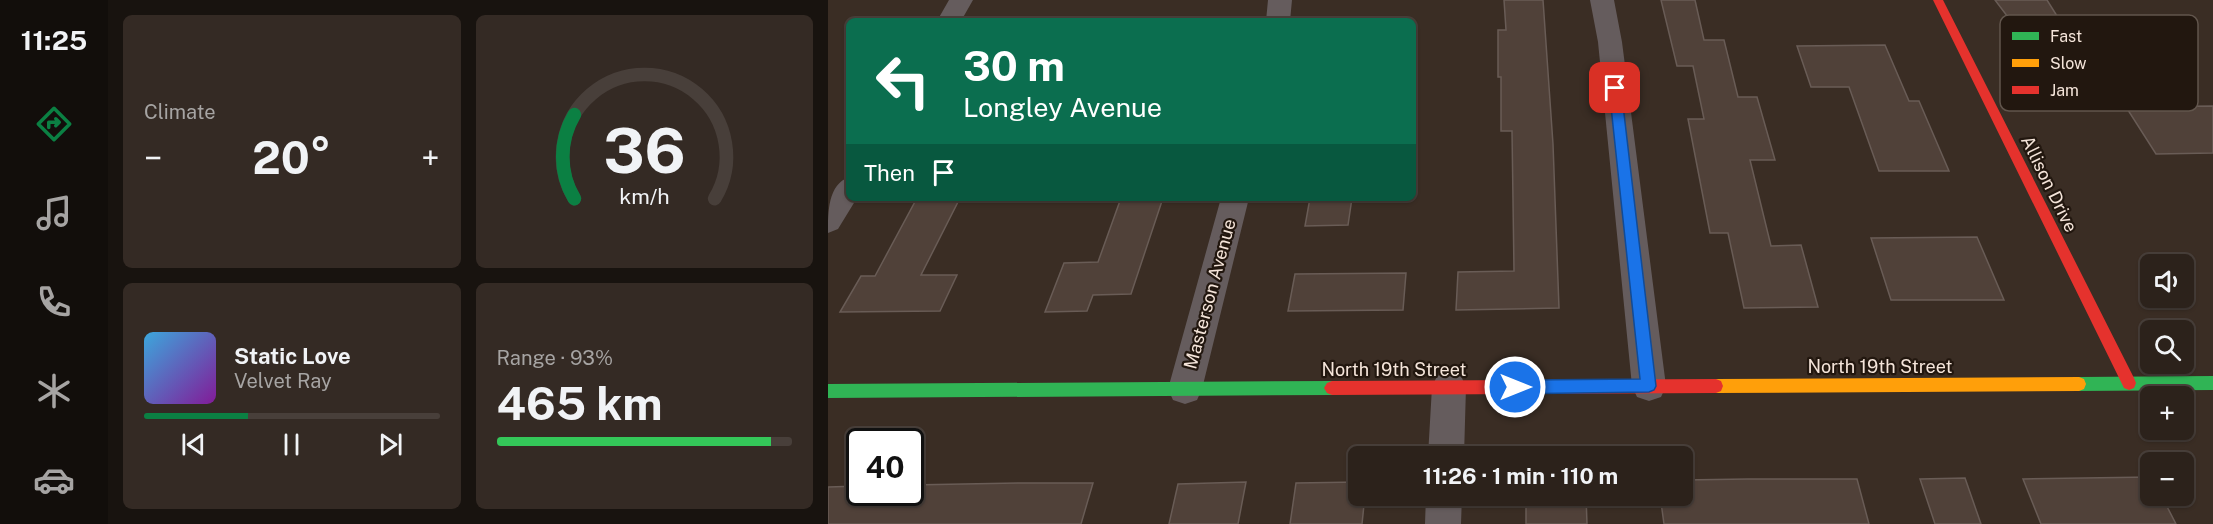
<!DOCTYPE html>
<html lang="en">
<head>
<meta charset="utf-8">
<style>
	:root { --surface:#2c221b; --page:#342a24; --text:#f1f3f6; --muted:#a6a4a3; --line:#483f3a; --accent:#0b8043 }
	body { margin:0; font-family:"Public Sans",sans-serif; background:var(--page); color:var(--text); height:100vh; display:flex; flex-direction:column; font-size:22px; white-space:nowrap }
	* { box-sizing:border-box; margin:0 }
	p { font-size:20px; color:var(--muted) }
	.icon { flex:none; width:33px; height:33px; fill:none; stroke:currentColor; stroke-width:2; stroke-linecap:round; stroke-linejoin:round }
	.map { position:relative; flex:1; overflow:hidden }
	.drawer { display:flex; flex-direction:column; gap:15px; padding:15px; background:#18130f; width:720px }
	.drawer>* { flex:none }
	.top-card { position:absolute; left:18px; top:18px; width:570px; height:183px; border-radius:9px; box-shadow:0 2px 4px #0004,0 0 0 2px var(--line); background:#0b6e4f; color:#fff; overflow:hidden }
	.controls { position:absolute; left:1312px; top:254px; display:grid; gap:12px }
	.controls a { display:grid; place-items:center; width:54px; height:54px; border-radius:9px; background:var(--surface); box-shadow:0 2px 4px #0004,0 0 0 2px var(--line); font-size:30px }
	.speed { position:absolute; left:18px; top:428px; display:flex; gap:12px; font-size:30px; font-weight:700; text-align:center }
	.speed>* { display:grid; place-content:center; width:78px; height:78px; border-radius:50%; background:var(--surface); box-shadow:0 2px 4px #0004,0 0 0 2px var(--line); line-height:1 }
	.speed .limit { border:3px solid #111; border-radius:9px; background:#fff; color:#111 }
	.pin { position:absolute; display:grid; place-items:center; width:51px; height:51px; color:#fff; margin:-26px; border-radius:12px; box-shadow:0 3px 9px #0006 }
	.me { position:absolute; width:66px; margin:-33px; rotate:90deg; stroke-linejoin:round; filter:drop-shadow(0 0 4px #0008) }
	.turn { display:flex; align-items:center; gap:21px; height:126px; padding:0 18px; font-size:27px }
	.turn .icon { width:78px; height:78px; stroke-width:2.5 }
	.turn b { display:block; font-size:42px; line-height:51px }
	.then { display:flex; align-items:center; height:57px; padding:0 18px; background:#0003; gap:12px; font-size:22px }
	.big { font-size:45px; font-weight:700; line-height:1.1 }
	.drawer .widget { flex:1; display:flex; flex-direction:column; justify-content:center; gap:9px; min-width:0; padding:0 21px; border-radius:9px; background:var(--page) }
	.drawer .dial { align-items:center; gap:0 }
	.dial svg { height:156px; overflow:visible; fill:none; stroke:var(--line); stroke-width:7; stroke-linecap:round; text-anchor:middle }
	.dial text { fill:var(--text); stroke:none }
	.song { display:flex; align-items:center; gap:18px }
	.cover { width:72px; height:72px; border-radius:9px; background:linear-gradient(135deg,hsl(200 70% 55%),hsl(290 70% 35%)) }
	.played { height:6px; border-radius:3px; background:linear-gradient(90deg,var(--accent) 35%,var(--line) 35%) }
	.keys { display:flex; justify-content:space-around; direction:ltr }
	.heat { display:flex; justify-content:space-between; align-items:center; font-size:33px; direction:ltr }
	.charge { height:9px; border-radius:4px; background:linear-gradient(90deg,#34c759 93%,var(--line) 0) }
	.drawer .tiles { flex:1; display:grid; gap:15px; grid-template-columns:repeat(2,1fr) }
	.trip { position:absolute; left:520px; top:446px; width:345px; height:60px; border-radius:9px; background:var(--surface); box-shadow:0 2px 4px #0004,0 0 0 2px var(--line); font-weight:700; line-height:60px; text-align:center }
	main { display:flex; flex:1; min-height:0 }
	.dock { display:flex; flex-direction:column; width:108px; justify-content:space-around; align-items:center; background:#120e0b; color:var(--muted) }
	.dock .icon { width:42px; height:42px }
	.dock .current { color:var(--accent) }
	.dock b { font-size:27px; color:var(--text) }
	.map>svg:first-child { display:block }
	.building { fill:#504139; stroke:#695c56; stroke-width:1.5 }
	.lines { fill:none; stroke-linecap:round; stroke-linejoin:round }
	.street { fill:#655c5d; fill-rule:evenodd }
	.fast { fill:#30b455; fill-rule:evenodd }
	.slow { fill:#ff9f0a; fill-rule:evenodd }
	.jam { fill:#e5322d; fill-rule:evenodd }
	.route { fill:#1a73e8; stroke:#114b97; stroke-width:1.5 }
	.labels { text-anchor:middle; stroke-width:4.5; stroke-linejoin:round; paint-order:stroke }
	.street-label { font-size:18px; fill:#f5e5da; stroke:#22170f }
	.key { fill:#22170f; stroke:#61554c; stroke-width:1.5 }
	.key-label { font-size:16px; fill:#f5e5da }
</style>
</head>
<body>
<main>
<nav class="dock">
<b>11:25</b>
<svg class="icon current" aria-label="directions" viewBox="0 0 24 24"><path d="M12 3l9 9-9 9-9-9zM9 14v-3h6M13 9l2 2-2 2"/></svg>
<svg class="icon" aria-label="music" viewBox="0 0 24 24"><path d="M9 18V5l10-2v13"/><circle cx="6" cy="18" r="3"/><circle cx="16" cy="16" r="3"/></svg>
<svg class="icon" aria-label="phone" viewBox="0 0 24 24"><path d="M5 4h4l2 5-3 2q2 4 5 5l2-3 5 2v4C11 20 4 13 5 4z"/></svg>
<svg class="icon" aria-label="climate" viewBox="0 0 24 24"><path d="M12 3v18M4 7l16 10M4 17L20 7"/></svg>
<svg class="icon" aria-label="car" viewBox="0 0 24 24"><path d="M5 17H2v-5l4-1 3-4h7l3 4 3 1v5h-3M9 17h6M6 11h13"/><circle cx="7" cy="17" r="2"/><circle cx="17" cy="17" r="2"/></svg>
</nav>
<section class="drawer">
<div class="tiles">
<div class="widget"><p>Climate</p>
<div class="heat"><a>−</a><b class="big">20°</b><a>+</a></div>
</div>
<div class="widget dial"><svg viewBox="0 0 100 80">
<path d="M14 69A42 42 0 1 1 86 69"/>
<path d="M14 69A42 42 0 0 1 14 26" stroke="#0b8043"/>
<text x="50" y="56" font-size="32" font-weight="700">36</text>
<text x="50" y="72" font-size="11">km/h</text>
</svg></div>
<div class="widget">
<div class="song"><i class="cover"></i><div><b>Static Love</b><p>Velvet Ray</p></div></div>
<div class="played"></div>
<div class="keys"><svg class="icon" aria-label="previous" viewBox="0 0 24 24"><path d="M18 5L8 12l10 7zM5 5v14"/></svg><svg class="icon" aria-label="pause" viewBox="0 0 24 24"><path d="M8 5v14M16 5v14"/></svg><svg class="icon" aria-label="next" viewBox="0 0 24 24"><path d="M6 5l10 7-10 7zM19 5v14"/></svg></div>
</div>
<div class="widget"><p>Range · 93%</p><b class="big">465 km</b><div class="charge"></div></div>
</div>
</section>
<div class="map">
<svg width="1385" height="524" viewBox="0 0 1385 524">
	<rect width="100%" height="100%" fill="#3a2d24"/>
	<path class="building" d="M676 0H715L725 144 731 308 628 310 630 272 686 271 684 131H673V77H670V30H678Z
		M833 0H867L876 40H896L910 97H929L947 160H922L943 246 973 245 990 307 916 308 900 233H882L860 119H876L865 66H849Z
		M1167 0H1219L1275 89H1214L1179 29H1189Z
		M1057 45 1081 101H1091L1121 171H1051L1021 87H983L969 46Z
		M1385 106V153L1328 154 1298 107Z
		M89 198H132L93 275H129L112 311 12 312 33 276H47Z
		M293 198H335L303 294 265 295 259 311 217 312 236 263 270 262Z
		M482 198H524L520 225 477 226Z
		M1149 237 1176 300H1063L1043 238Z
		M578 273 575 310 460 311 467 274Z
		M1323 477V495H1333L1348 524H1213L1195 479Z
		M1137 478 1153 524H1107L1092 479Z
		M920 479H1029L1041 524H836L832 495H855V480Z
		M418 482 410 524H341L350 484Z
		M531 482V495H537L534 524H462L468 483Z
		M190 483H265L253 524H0V487L32 486V492H82V485Z
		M698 495H758L759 524H698Z"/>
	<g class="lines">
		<path class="street" d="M121 0H145L133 21H109Z
			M440 0H464L462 21H438Z
			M762 0H786L794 42 838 386 833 397 821 401 809 397 804 386 770 42Z
			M21 177V198H29L10 229 0 233C0 211 0 185 21 177Z
			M393 198H421L374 389 369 400 357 404 345 400 340 389Z
			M621 372 633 376 638 387 636 456H600L604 387 609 376Z
			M598 495H634L633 524H597Z"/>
		<path class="fast" d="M1385 376V390L1251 391 1246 389 1244 384 1246 379 1251 377Z
			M504 381 509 383 512 388 509 393 504 395 0 398V384Z"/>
		<path class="slow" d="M1251 377 1256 379 1258 384 1256 389 1251 391 888 393 883 391 881 386 883 381 888 379Z"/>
		<path class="jam" d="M1105 0H1115L1306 378 1308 383 1306 388 1301 390 1296 388Z
			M888 379 893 381 895 386 893 391 888 393 504 395 499 393 496 388 499 383 504 381Z"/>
	</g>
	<path class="route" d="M787 84 793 88 828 386 826 390 821 392 687 394 682 392 680 387 682 382 687 380 812 379 781 88Z"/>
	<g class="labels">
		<g class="street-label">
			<text transform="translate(1221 184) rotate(64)" y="6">Allison Drive</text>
			<text transform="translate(382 294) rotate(-75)" y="6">Masterson Avenue</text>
			<text x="1052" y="373">North 19th Street</text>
			<text x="566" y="376">North 19th Street</text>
		</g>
	</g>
	<rect x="1172" y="15" width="198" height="96" rx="9" class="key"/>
	<rect x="1184" y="32" width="27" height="8" fill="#30b455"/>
	<rect x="1184" y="59" width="27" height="8" fill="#ff9f0a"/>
	<rect x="1184" y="86" width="27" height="8" fill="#e5322d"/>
	<g class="key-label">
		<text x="1222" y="42">Fast</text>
		<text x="1222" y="69">Slow</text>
		<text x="1222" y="96">Jam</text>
	</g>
</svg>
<div class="controls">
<a><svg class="icon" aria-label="sound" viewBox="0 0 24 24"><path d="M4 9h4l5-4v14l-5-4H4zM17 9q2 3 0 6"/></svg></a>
<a><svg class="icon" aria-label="search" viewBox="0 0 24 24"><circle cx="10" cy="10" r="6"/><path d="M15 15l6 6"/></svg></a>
<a>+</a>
<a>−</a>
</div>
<div class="speed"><div class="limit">40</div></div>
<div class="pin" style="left:787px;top:88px;background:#d93025"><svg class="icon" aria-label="arrive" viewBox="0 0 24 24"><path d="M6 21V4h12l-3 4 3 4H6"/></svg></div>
<svg class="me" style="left:687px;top:387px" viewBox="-20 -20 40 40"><circle r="17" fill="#1a73e8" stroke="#fff" stroke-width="3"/><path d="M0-11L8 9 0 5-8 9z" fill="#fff"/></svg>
<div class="trip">11:26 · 1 min · 110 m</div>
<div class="top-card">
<div class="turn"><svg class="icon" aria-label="left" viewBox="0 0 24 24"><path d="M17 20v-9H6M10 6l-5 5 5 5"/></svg><div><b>30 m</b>Longley Avenue</div></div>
<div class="then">Then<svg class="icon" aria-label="arrive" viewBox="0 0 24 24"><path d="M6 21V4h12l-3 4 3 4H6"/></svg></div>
</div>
</div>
</main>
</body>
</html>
